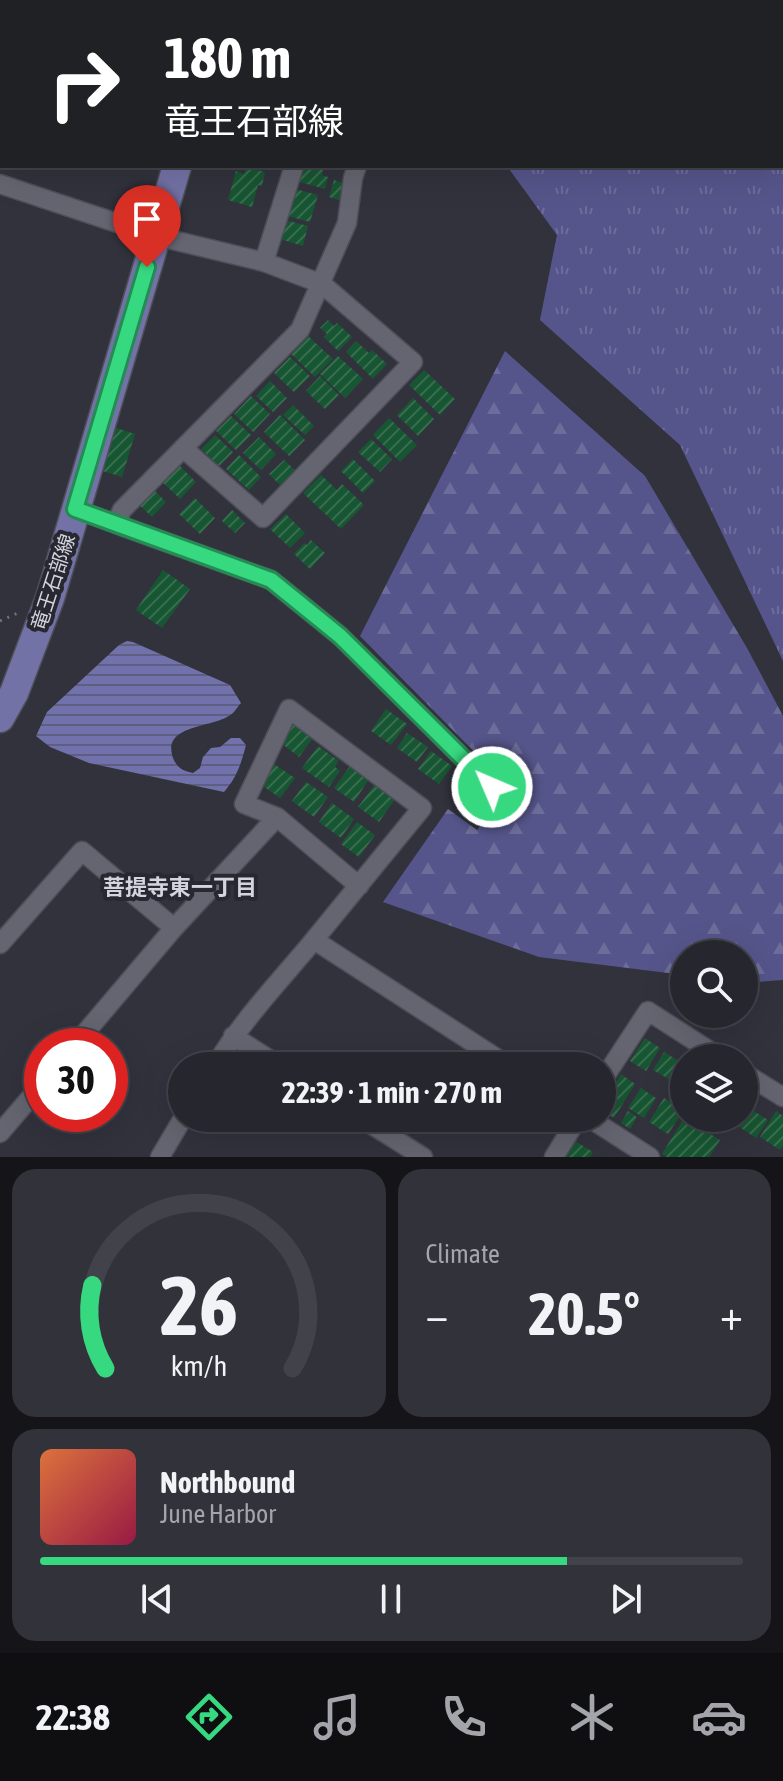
<!DOCTYPE html>
<html lang="en">
<head>
<meta charset="utf-8">
<style>
	:root { --surface:#26262e; --page:#32323a; --text:#f1f3f6; --muted:#a4a5aa; --line:#42434a; --accent:#36d880 }
	body { margin:0; font-family:"Asap Condensed","Noto Sans JP",sans-serif; background:var(--page); color:var(--text); height:100vh; display:flex; flex-direction:column; font-size:30px; white-space:nowrap }
	* { box-sizing:border-box; margin:0 }
	p { font-size:26px; color:var(--muted) }
	.icon { flex:none; width:44px; height:44px; fill:none; stroke:currentColor; stroke-width:2; stroke-linecap:round; stroke-linejoin:round }
	.map { position:relative; height:1157px; overflow:hidden }
	.panel { display:flex; flex-direction:column; gap:12px; padding:12px; background:#151519; flex:1 }
	.panel>* { flex:none }
	.top-card { position:absolute; left:0px; top:0px; width:784px; height:168px; box-shadow:0 8px 32px #0002,0 0 0 2px var(--line); background:#202124; color:#fff; overflow:hidden }
	.tools { position:absolute; left:670px; top:940px; display:grid; gap:16px }
	.tools a { display:grid; place-items:center; width:88px; height:88px; border-radius:50%; background:var(--surface); box-shadow:0 8px 32px #0002,0 0 0 2px var(--line); font-size:40px }
	.speed { position:absolute; left:24px; top:1028px; display:flex; gap:16px; font-size:40px; font-weight:700; text-align:center }
	.speed>* { display:grid; place-content:center; width:104px; height:104px; border-radius:50%; background:var(--surface); box-shadow:0 8px 32px #0002,0 0 0 2px var(--line); line-height:1 }
	.speed .limit { border:12px solid #d22; background:#fff; color:#111 }
	.pin { position:absolute; display:grid; place-items:center; width:68px; height:68px; color:#fff; margin:-82px -34px; border-radius:50% 50% 50% 0; rotate:-45deg; box-shadow:0 0 8px #0007 }
	.pin .icon { rotate:45deg }
	.me { position:absolute; width:88px; margin:-44px; rotate:315deg; stroke-linejoin:round; filter:drop-shadow(0 0 6px #0008) }
	.turn { display:flex; align-items:center; gap:28px; height:168px; padding:0 32px; font-size:36px }
	.turn .icon { width:104px; height:104px; stroke-width:2.5 }
	.turn b { display:block; font-size:56px; line-height:68px }
	.big { font-size:60px; font-weight:700; line-height:1.1 }
	.panel .tile { flex:1; display:flex; flex-direction:column; justify-content:center; gap:12px; min-width:0; padding:0 28px; border-radius:24px; background:var(--page) }
	.panel .dial { align-items:center; gap:0 }
	.dial svg { height:208px; overflow:visible; fill:none; stroke:var(--line); stroke-width:7; stroke-linecap:round; text-anchor:middle }
	.dial text { fill:var(--text); stroke:none }
	.song { display:flex; align-items:center; gap:24px }
	.cover { width:96px; height:96px; border-radius:12px; background:linear-gradient(135deg,hsl(20 70% 55%),hsl(340 70% 35%)) }
	.played { height:8px; border-radius:4px; background:linear-gradient(90deg,var(--accent) 75%,var(--line) 75%) }
	.keys { display:flex; justify-content:space-around; direction:ltr }
	.heat { display:flex; justify-content:space-between; align-items:center; font-size:44px; direction:ltr }
	.panel .tiles { flex:1; display:grid; gap:12px; grid-template-columns:1fr 1fr }
	.tile:last-child { grid-column:span 2 }
	.trip { position:absolute; left:168px; top:1052px; width:448px; height:80px; border-radius:40px; background:var(--surface); box-shadow:0 8px 32px #0002,0 0 0 2px var(--line); font-weight:700; line-height:80px; text-align:center }
	.tabs { display:flex; height:128px; justify-content:space-around; align-items:center; background:#0f0f12; color:var(--muted) }
	.tabs .icon { width:56px; height:56px }
	.tabs .active { color:var(--accent) }
	.tabs b { font-size:36px; color:var(--text) }
	.map>svg:first-child { display:block }
	.grass { fill:url(#grass-tufts) }
	.forest { fill:url(#forest-firs) }
	.water { fill:url(#water-rules) }
	.building { fill:url(#building-hatch) }
	.lines { fill:none; stroke-linecap:round; stroke-linejoin:round }
	.street-casing { stroke:#4e4e58; stroke-width:21 }
	.primary-casing { stroke:#4e4e58; stroke-width:31 }
	.path { stroke:#71727b; stroke-width:3; stroke-dasharray:2 6; stroke-linecap:butt }
	.street { stroke:#656571; stroke-width:18 }
	.primary { stroke:#7372a6; stroke-width:28 }
	.route-casing { stroke:#238c53; stroke-width:20 }
	.route { stroke:#36d880; stroke-width:14 }
	.labels { text-anchor:middle; stroke-width:8; stroke-linejoin:round; paint-order:stroke }
	.street-label { font-size:20px; fill:#d4d5dc; stroke:#282833 }
	.neighbourhood-label { font-size:22px; font-weight:bold; fill:#d4d5dc; stroke:#282833 }
</style>
</head>
<body>
<div class="map">
<svg width="783" height="1157" viewBox="0 0 783 1157">
	<defs>
		<pattern id="grass-tufts" width="24" height="20" patternUnits="userSpaceOnUse" patternTransform="scale(2)"><rect width="24" height="20" fill="#56558b"/><path d="M3 7l-1-3M5 7V3M7 7l1-3M15 17l-1-3M17 17v-4M19 17l1-3" fill="none" stroke="#6d6d9b"/></pattern>
		<pattern id="forest-firs" width="22" height="20" patternUnits="userSpaceOnUse" patternTransform="scale(2)"><rect width="22" height="20" fill="#56558b"/><path d="M5 1l3.5 6h-7zM16 11l3.5 6h-7z" fill="#6d6d9b"/></pattern>
		<pattern id="water-rules" width="6" height="5" patternUnits="userSpaceOnUse" patternTransform="scale(2)"><rect width="6" height="5" fill="#7172ab"/><path d="M0 2.5h6" fill="none" stroke="#5d5e81"/></pattern>
		<pattern id="building-hatch" width="6" height="6" patternUnits="userSpaceOnUse" patternTransform="scale(2)"><rect width="6" height="6" fill="#175632"/><path d="M-1 1l2-2M0 6l6-6M5 7l2-2" fill="none" stroke="#386d4f"/></pattern>
	</defs>
	<rect width="100%" height="100%" fill="#32323d"/>
	<path class="grass" d="M548 0H783V661L680 445 540 320 557 235 507 166H782V2H547Z"/>
	<path class="forest" d="M505 351 645 476 747 648 783 716V980L744 983V954H684V975L539 957 383 902 448 809 477 830 509 787 360 636Z"/>
	<path class="water" d="M127 641 133 642 230 685 241 703C240 704 234 712 233 713 215 729 161 723 173 758 177 768 183 771 193 773L200 768 203 757 211 748 220 747 231 738H240L246 745C241 764 237 777 224 792L89 763 50 747 36 736 47 712 119 645Z"/>
	<path class="building" d="M304 166 324 167 322 175 328 177 325 189 299 182Z
		M246 167 265 172 262 186 258 185 252 207 228 200 236 171 244 174Z
		M334 180 343 183 339 200 329 197Z
		M295 189 318 195 310 222 287 216Z
		M285 220 308 226 303 246 280 239Z
		M328 320 334 326 337 323 352 337 338 351 324 337 327 334 320 328Z
		M308 336 333 359 315 377 291 354Z
		M356 341 369 353 372 350 387 364 373 379 346 352Z
		M338 356 363 379 345 398 320 374Z
		M290 357 310 376 294 392 274 373Z
		M424 370 455 399 440 415 409 385Z
		M320 376 339 395 325 409 306 391Z
		M270 381 287 398 273 412 256 396Z
		M251 396 270 414 253 432 234 414Z
		M413 398 434 419 418 436 397 415Z
		M293 405 314 426 305 435 283 415Z
		M280 415 305 440 289 456 264 432Z
		M231 416 251 435 236 450 216 431Z
		M389 418 417 445 400 462 373 435Z
		M110 426 135 434 122 477 96 469Z
		M215 435 233 452 219 466 201 449Z
		M259 437 276 454 261 470 243 453Z
		M371 439 392 459 380 472 358 452Z
		M239 455 261 477 249 490 226 469Z
		M353 459 375 481 363 493 341 471Z
		M284 460 296 471 281 486 269 474Z
		M176 462 196 482 180 499 159 479Z
		M321 475 337 490 342 484 364 505 341 529 303 493Z
		M151 487 166 502 152 517 136 502Z
		M195 498 215 518 200 534 179 514Z
		M232 510 245 523 235 533 222 521Z
		M286 514 305 533 290 548 270 529Z
		M311 540 325 553 310 569 294 554 304 543 307 545Z
		M163 570 190 589 162 628 136 610Z
		M386 709 407 724 391 745 371 731Z
		M294 724 313 738 299 757 281 743Z
		M407 733 428 747 417 762 397 748Z
		M318 746 339 761 335 767 340 771 329 787 302 768Z
		M431 751 452 766 439 784 418 769Z
		M274 764 295 778 280 798 260 784Z
		M350 766 369 779 354 802 334 788Z
		M306 782 328 797 314 817 292 801Z
		M375 784 395 799 379 822 358 807Z
		M332 803 354 819 341 838 319 822Z
		M357 822 375 835 359 857 341 844Z
		M645 1038 660 1048 646 1071 630 1061Z
		M664 1052 679 1061 675 1067 679 1070 672 1081 653 1070Z
		M621 1074 635 1084 614 1118 602 1110V1106Z
		M641 1088 656 1098 644 1118 628 1108Z
		M664 1098 684 1110 668 1134 649 1122Z
		M749 1108 768 1120 756 1138 738 1126Z
		M628 1111 637 1117 630 1129 621 1123Z
		M776 1111 783 1116V1146L780 1150 760 1137Z
		M684 1118 720 1140 709 1157H667L662 1154Z
		M717 1118H738L732 1128Z
		M575 1141 593 1152 590 1157H565Z"/>
	<g class="lines">
		<g class="street-casing">
			<path id="street" d="M138 2V0
				M344 2V0
				M520 2 522 0
				M0 108 2 100
				M0 184 156 236 264 262 322 284 413 362 263 518 183 448
				M264 262 294 166
				M75 509 116 524 122 510 300 330 347 223 353 178 357 166
				M116 524 271 580 340 636 492 787
				M314 940 509 1066
				M0 944 82 851 174 928
				M233 1036 280 1066
				M74 1046 174 928 277 817
				M215 1066C241 1022 276 985 309 946 347 900 384 854 422 808L289 709 244 804 277 817 359 886
				M744 1073 783 1097
				M602 1081 648 1011 721 1058
				M361 1118 423 1157
				M589 1118 650 1157
				M0 1133 42 1084
				M160 1157 183 1118
				M554 1157 578 1118"/>
		</g>
		<g class="primary-casing">
			<path id="primary" d="M226 2V0
				M0 718 14 693 50 598 177 166"/>
		</g>
		<path class="path" d="M0 621 18 613"/>
		<use href="#street" class="street"/>
		<use href="#primary" class="primary"/>
	</g>
	<g class="lines">
		<g class="route-casing">
			<path id="route" d="M147 267 75 509 271 580 340 636 492 787"/>
		</g>
		<use href="#route" class="route"/>
	</g>
	<g class="labels">
		<g class="street-label">
			<text transform="translate(53 582) rotate(-72)" y="7">竜王石部線</text>
		</g>
		<g class="neighbourhood-label">
			<text x="180" y="895">菩提寺東一丁目</text>
		</g>
	</g>
</svg>
<div class="tools">
<a><svg class="icon" aria-label="search" viewBox="0 0 24 24"><circle cx="10" cy="10" r="6"/><path d="M15 15l6 6"/></svg></a>
<a><svg class="icon" aria-label="layers" viewBox="0 0 24 24"><path d="M12 4l9 5-9 5-9-5zM3 14l9 5 9-5"/></svg></a>
</div>
<div class="speed"><div class="limit">30</div></div>
<div class="pin" style="left:147px;top:267px;background:#d93025"><svg class="icon" aria-label="arrive" viewBox="0 0 24 24"><path d="M6 21V4h12l-3 4 3 4H6"/></svg></div>
<svg class="me" style="left:492px;top:787px" viewBox="-20 -20 40 40"><circle r="17" fill="#36d880" stroke="#fff" stroke-width="3"/><path d="M0-11L8 9 0 5-8 9z" fill="#fff"/></svg>
<div class="trip">22:39 · 1 min · 270 m</div>
<div class="top-card">
<div class="turn"><svg class="icon" aria-label="right" viewBox="0 0 24 24"><path d="M7 20v-9h11M14 6l5 5-5 5"/></svg><div><b>180 m</b>竜王石部線</div></div>
</div>
</div>
<section class="panel">
<div class="tiles">
<div class="tile dial"><svg viewBox="0 0 100 80">
<path d="M14 69A42 42 0 1 1 86 69"/>
<path d="M14 69A42 42 0 0 1 9 37" stroke="#36d880"/>
<text x="50" y="56" font-size="32" font-weight="700">26</text>
<text x="50" y="72" font-size="11">km/h</text>
</svg></div>
<div class="tile"><p>Climate</p>
<div class="heat"><a>−</a><b class="big">20.5°</b><a>+</a></div>
</div>
<div class="tile">
<div class="song"><i class="cover"></i><div><b>Northbound</b><p>June Harbor</p></div></div>
<div class="played"></div>
<div class="keys"><svg class="icon" aria-label="previous" viewBox="0 0 24 24"><path d="M18 5L8 12l10 7zM5 5v14"/></svg><svg class="icon" aria-label="pause" viewBox="0 0 24 24"><path d="M8 5v14M16 5v14"/></svg><svg class="icon" aria-label="next" viewBox="0 0 24 24"><path d="M6 5l10 7-10 7zM19 5v14"/></svg></div>
</div>
</div>
</section>
<nav class="tabs">
<b>22:38</b>
<svg class="icon active" aria-label="directions" viewBox="0 0 24 24"><path d="M12 3l9 9-9 9-9-9zM9 14v-3h6M13 9l2 2-2 2"/></svg>
<svg class="icon" aria-label="music" viewBox="0 0 24 24"><path d="M9 18V5l10-2v13"/><circle cx="6" cy="18" r="3"/><circle cx="16" cy="16" r="3"/></svg>
<svg class="icon" aria-label="phone" viewBox="0 0 24 24"><path d="M5 4h4l2 5-3 2q2 4 5 5l2-3 5 2v4C11 20 4 13 5 4z"/></svg>
<svg class="icon" aria-label="climate" viewBox="0 0 24 24"><path d="M12 3v18M4 7l16 10M4 17L20 7"/></svg>
<svg class="icon" aria-label="car" viewBox="0 0 24 24"><path d="M5 17H2v-5l4-1 3-4h7l3 4 3 1v5h-3M9 17h6M6 11h13"/><circle cx="7" cy="17" r="2"/><circle cx="17" cy="17" r="2"/></svg>
</nav>
</body>
</html>
